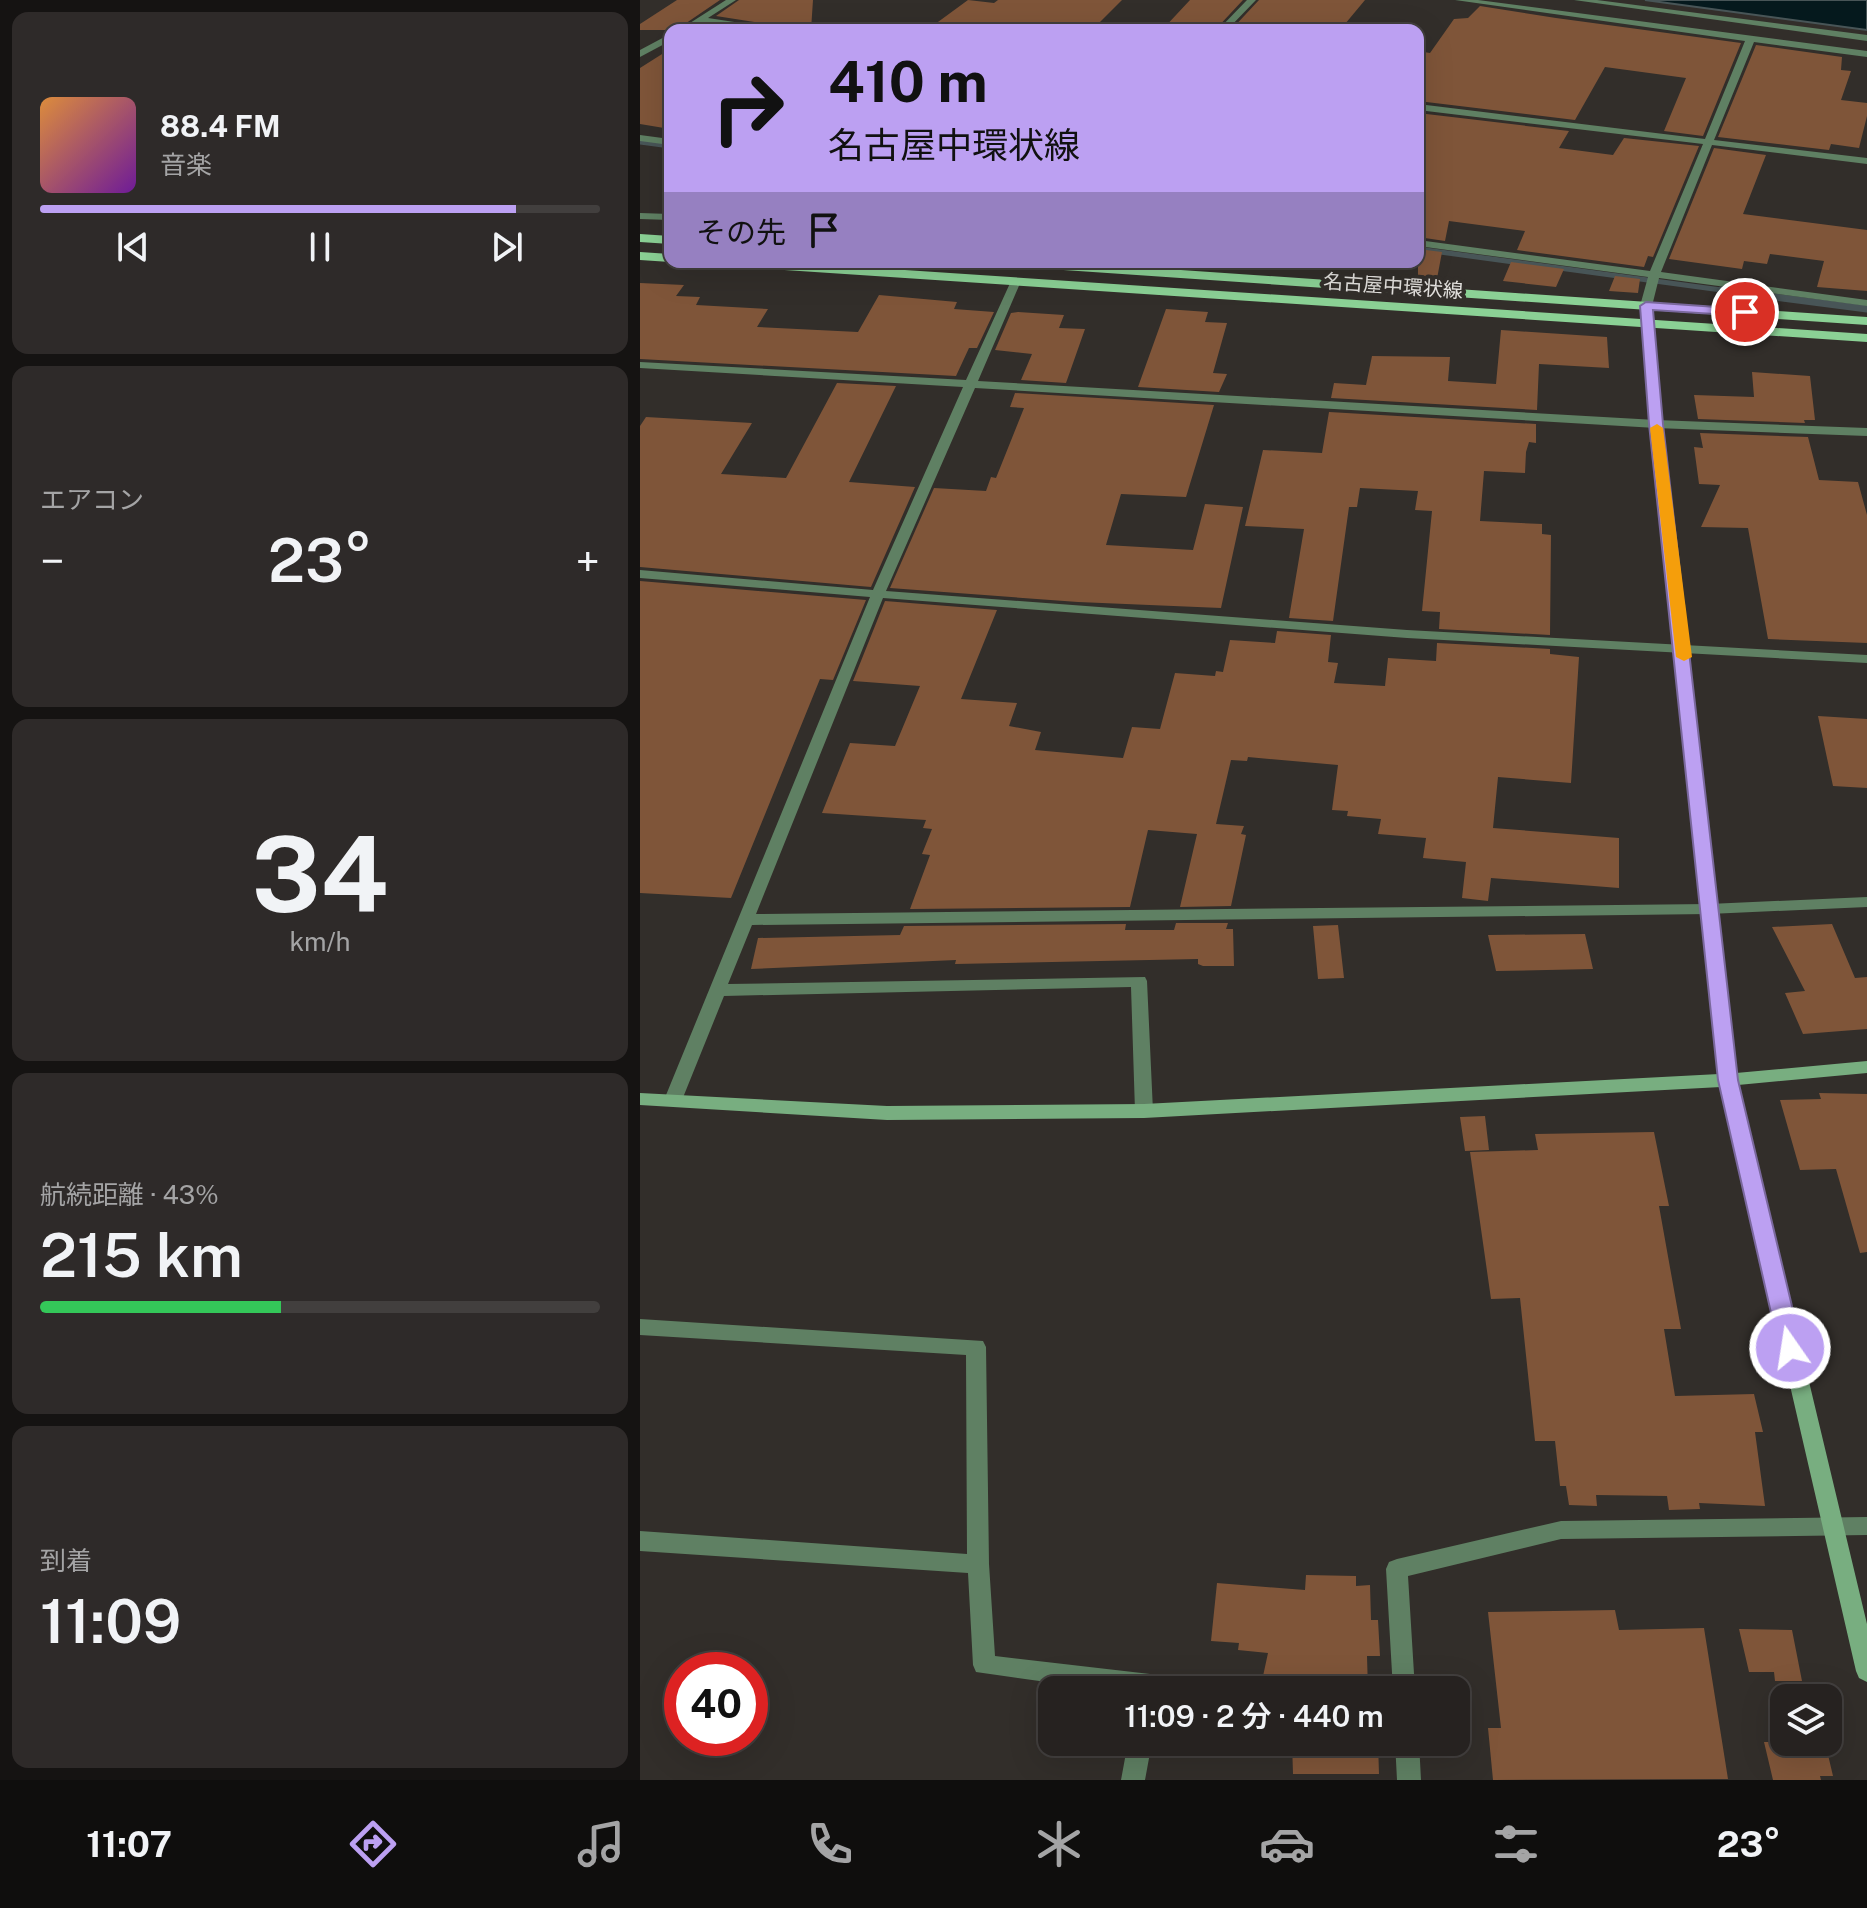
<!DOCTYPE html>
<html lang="ja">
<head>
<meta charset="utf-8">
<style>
	:root { --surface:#262220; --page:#2e2a29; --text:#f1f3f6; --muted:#a4a4a5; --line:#423f3e; --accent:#bca0f2 }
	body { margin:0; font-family:"Public Sans","Noto Sans JP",sans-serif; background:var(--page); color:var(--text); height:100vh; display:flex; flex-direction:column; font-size:30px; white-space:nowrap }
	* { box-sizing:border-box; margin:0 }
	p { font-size:26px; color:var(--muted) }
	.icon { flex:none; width:44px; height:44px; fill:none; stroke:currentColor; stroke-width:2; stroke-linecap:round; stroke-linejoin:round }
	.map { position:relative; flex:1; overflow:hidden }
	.drawer { display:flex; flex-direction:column; gap:12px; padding:12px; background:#151312; width:640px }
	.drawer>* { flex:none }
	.hud { position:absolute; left:24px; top:24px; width:760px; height:244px; border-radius:16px; box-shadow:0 8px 32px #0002,0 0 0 2px var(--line); background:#bca0f2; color:#111; overflow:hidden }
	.buttons { position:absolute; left:1130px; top:1684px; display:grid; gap:16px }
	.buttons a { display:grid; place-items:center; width:72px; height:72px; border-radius:16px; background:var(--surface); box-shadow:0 8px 32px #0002,0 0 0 2px var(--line); font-size:40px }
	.speed { position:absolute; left:24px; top:1652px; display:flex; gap:16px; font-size:40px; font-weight:700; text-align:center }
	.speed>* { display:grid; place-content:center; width:104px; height:104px; border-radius:50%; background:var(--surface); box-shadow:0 8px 32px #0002,0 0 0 2px var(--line); line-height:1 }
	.speed .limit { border:12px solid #d22; background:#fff; color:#111 }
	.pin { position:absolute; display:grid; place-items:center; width:68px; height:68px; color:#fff; margin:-34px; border:4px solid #fff; border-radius:50%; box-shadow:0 2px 8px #0007 }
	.me { position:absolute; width:88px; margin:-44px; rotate:347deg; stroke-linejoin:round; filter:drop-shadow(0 0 6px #0008) }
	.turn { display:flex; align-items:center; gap:28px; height:168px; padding:0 32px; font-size:36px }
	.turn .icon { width:104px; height:104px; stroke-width:2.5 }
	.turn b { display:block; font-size:56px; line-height:68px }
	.then { display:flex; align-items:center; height:76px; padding:0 32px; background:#0003; gap:16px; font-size:30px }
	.big { font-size:60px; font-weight:600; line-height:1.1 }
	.drawer .tile { flex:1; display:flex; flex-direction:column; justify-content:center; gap:12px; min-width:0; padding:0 28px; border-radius:16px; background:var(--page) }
	.drawer .dial { align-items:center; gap:0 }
	.dial b { font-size:104px; line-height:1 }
	.song { display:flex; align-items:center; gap:24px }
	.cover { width:96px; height:96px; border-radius:12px; background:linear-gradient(135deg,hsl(30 70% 55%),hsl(280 70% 35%)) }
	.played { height:8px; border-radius:4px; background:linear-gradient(90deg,var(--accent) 85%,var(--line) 85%) }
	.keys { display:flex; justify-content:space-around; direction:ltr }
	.heat { display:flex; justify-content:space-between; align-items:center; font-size:44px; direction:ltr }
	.charge { height:12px; border-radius:6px; background:linear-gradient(90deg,#34c759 43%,var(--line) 0) }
	.trip { position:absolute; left:398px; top:1676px; width:432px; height:80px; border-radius:16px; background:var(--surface); box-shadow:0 8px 32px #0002,0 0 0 2px var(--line); font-weight:600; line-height:80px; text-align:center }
	.tabs { display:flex; height:128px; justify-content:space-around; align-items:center; background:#0f0e0d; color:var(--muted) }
	.tabs .icon { width:56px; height:56px }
	.tabs .on { color:var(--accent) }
	.tabs b { font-size:36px; color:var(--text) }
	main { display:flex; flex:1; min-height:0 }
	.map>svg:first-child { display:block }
	.water { fill:#05191d; stroke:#485557; stroke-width:2 }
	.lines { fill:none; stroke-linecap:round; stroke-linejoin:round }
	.stream-far1 { stroke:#485557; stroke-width:5 }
	.stream { stroke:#485557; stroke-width:7 }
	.building { fill:#7f5539 }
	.street { fill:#5f8063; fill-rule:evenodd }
	.secondary { fill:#78ae80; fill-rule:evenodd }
	.primary { fill:#8bd195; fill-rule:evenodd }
	.route { fill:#bca0f2; stroke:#7a689d; stroke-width:2 }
	.slow { fill:#f59e0b }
	.labels { text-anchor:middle; stroke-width:8; stroke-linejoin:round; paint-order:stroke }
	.far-street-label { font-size:20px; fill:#e3e1de; stroke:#322e2a }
</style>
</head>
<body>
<main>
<section class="drawer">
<div class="tile">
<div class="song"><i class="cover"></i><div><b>88.4 FM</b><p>音楽</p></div></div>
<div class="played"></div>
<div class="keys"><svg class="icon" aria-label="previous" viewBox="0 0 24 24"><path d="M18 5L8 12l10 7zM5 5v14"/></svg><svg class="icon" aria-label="pause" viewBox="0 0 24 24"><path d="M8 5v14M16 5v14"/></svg><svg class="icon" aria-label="next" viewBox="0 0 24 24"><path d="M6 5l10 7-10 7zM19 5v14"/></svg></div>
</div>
<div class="tile"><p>エアコン</p>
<div class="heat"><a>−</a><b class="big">23°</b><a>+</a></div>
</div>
<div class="tile dial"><b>34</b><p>km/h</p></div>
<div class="tile"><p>航続距離 · 43%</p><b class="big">215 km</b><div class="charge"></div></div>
<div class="tile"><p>到着</p><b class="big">11:09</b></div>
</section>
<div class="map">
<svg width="1227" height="1780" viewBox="0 0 1227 1780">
	<rect width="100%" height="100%" fill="#322e2a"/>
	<path class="water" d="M1005 0H1227V30Z"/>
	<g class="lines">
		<path class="stream-far1" d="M0 142 30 146
			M778 249 1096 292"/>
		<path class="stream" d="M1081 290 1227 309"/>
	</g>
	<path class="building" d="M37 0H80L36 30H0V24Z
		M99 0H173L171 30H150L147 27 76 16Z
		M328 0 354 3 358 0H482L453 29 415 24 409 30H287Z
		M550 0H603L575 30H522Z
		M619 0H725L700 30H591Z
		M840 6 916 18 1101 43 1063 136 1024 131 1046 78 965 67 935 120 778 101V51L790 53 814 19 828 18Z
		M1116 45 1202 57 1201 70 1211 71 1201 100 1227 103V116L1219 148 1191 144 1189 150 1078 137Z
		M30 49V129L0 124V68Z
		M778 113 929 131 919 148 973 155 984 138 1059 146 1013 257 1008 256 1004 267 877 250 885 231 809 221 805 241 778 237Z
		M1074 148 1126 155 1103 214 1227 230V291L1177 287 1184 261 1130 254 1127 264 1104 261 1102 269 1029 259Z
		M778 249 802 252 796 284 778 283Z
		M871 262 924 269 916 287 863 281Z
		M975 276 1000 279 998 293 969 291Z
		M0 283 44 285 36 296 60 297 56 305 128 309 117 327 218 332 239 295 317 302 314 309 354 312 337 348H329L316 376 0 359Z
		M526 309 568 312 565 322 587 323 573 373 587 374 579 392 498 387Z
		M378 312 424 315 419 328 445 329 426 383 381 380 392 354 355 350 371 313Z
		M861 330 967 337 969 368 899 364 897 410 691 398 694 383 726 385 732 356 810 357 808 381 856 384Z
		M1112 372 1170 376 1175 420H1164L1165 423 1058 419 1054 395 1114 397Z
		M197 383 256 386 209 482 275 487 231 587 0 567V426L6 417 112 423 81 474 146 478Z
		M375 393 574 405 546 497 481 494 466 545 553 550 565 504 603 507 581 608 438 602 250 588 294 488 346 491 351 477 356 478 384 408 370 407Z
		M689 412 896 424V443L889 442 886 452 885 473 844 471 840 521 902 524V534L911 535 910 635 799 629 800 612 782 611 792 511 775 510 778 491 720 488 717 507H709L693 621 649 618 664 529 605 526 623 450 682 453Z
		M1060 433 1168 437 1179 480 1218 482 1227 515V643L1128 639 1108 528 1061 527 1080 485 1059 484 1054 447 1063 448Z
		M0 581 226 600 193 680 180 679 91 898 0 893Z
		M245 601 357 610 321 699 377 703 369 726 401 732 395 750 483 758 492 727 520 729 535 673 575 676 576 671 583 672 590 640 635 643 637 631 691 635 688 662 698 663 694 683 745 686 748 658 796 661 797 643 910 649V654L939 657 931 783 858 777 853 828 979 838V888L851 878 848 901 822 898 826 862 783 858 786 838 738 834 741 819 707 816 708 811 692 810 698 765 608 757 607 761 591 760 576 824 604 826 601 834 606 835 591 906 540 907 557 834 508 830 490 907 270 909 290 855 282 854 292 829 283 828 286 820 182 813 210 743 255 746 280 686 213 681Z
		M1178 716 1227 719V788L1193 786Z
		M536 923H588L586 929H593L594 966H563L558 964V959L315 964 316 960 111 969 118 938 260 935 264 926 486 924 485 930H534Z
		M1192 924 1215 978 1227 977V1029L1163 1034 1145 993 1165 991 1132 927Z
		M698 925 704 978 678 979 673 926Z
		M945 934 953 969 856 971 848 935Z
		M1179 1093 1227 1094V1252L1220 1253 1196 1169 1160 1170 1140 1100 1181 1099Z
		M845 1116 849 1150 825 1151 820 1117Z
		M1014 1132 1029 1206H1019L1041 1329H1024L1035 1396 1114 1394 1123 1432H1115L1125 1506 1059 1503 1060 1509 1029 1510 1027 1496 956 1495 957 1506 929 1505 926 1486H920L915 1441H895L880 1298 851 1299 830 1152 898 1150 895 1134Z
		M666 1575 716 1576V1586L730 1585 731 1620H738L740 1656H727L728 1690H620L628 1653 598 1650 599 1643 571 1641 577 1583 665 1590Z
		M975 1610 979 1630 1064 1628 1088 1779 853 1780 848 1728H861L848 1612Z
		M1099 1629 1152 1630 1162 1681H1135L1134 1672H1109Z
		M652 1742H738L739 1774H653Z
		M1124 1742H1185L1193 1776H1180L1181 1780H1133Z"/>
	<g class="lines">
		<path class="street" d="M86 0H96L68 18 147 30H122L61 23 49 30H39Z
			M607 0H616L587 30H578Z
			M815 0H838L1227 51V57L1114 42 1074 140 1227 158V164L1072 145 1021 272 1227 300V306L1019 278 1012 306 1006 309 1000 306 1008 277 778 246V240L1010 271 1063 144 778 110V104L1065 139 1105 41Z
			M934 0H957L1227 35V41Z
			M30 34V41L0 57V50Z
			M0 135 30 139V145L0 141Z
			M0 213 30 214V220L0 219Z
			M376 278 381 281 338 381 1016 420 1227 428V436L1016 428 335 388 246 591 767 630 1227 655V663L767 638 243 598 116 914 1069 904 1227 897V907L1069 914 112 925 88 984 505 977 507 981 513 1111 510 1116H498L495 1111 491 987 84 996 42 1100 39 1105H27L24 1100 230 597 0 578V570L233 590 323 387 0 368V362L326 380 371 281Z
			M0 1319 343 1341 346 1347 349 1564 355 1656 510 1674 518 1677 520 1690H464L336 1672 333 1665 328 1573 0 1551V1531L327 1554 326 1355 0 1335Z
			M1227 1517V1535L921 1539 768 1576 775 1690H753L746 1569 749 1562 757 1559 921 1521Z
			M488 1742H512L505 1780H481Z
			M755 1742H779L781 1780H757Z"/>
		<path class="secondary" d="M1006 303 1012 306 1022 424 1096 1073 1227 1061V1073L1098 1085 1227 1624V1682L1219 1678 1216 1671 1081 1087 504 1118 247 1120 0 1105V1093L247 1106 504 1104 1079 1074 1010 424 1000 306Z"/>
		<path class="primary" d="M0 234 30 236V244L0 242Z
			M0 252 30 254V262L0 260Z
			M77 262H144L1227 334V342L84 266Z
			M358 262H424L1227 317V325L365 266Z"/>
	</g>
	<path class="route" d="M1006 302 1105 309 1111 312 1105 316 1013 310 1023 424 1098 1080 1162 1348 1158 1355 1150 1357 1142 1355 1139 1348 1078 1080 1009 424 1000 306Z"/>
	<path class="slow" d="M1017 424 1023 428 1052 657 1044 661 1036 657 1010 428Z"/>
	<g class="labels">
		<g class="far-street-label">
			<text transform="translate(753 286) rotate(4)" y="7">名古屋中環状線</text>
		</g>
	</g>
</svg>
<div class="buttons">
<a><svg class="icon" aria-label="layers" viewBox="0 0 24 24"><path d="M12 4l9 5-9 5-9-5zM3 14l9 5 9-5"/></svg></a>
</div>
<div class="speed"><div class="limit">40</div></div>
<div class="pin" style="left:1105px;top:312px;background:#d93025"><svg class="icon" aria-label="arrive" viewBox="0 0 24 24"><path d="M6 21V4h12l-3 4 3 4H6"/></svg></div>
<svg class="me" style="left:1150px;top:1348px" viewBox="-20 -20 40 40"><circle r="17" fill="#bca0f2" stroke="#fff" stroke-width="3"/><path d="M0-11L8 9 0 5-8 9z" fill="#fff"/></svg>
<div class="trip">11:09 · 2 分 · 440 m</div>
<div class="hud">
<div class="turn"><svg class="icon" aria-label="right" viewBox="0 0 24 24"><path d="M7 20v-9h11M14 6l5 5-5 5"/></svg><div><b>410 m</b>名古屋中環状線</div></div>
<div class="then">その先<svg class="icon" aria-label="arrive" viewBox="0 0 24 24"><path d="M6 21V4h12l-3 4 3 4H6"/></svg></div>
</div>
</div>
</main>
<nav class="tabs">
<b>11:07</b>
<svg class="icon on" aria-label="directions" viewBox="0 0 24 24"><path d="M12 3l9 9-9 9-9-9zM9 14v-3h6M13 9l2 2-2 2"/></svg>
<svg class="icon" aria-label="music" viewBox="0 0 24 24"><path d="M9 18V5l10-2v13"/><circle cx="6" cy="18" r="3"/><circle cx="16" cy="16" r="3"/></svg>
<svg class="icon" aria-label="phone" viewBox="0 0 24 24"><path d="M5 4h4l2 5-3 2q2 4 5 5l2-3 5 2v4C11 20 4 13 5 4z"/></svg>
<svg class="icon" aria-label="climate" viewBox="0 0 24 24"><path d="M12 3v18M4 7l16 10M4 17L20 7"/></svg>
<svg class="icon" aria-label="car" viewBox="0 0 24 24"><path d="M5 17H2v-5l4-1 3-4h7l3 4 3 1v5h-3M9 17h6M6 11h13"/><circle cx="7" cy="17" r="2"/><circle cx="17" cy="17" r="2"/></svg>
<svg class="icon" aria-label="filters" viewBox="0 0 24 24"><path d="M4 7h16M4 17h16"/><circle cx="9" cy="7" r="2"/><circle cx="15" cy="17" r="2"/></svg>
<b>23°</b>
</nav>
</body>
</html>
